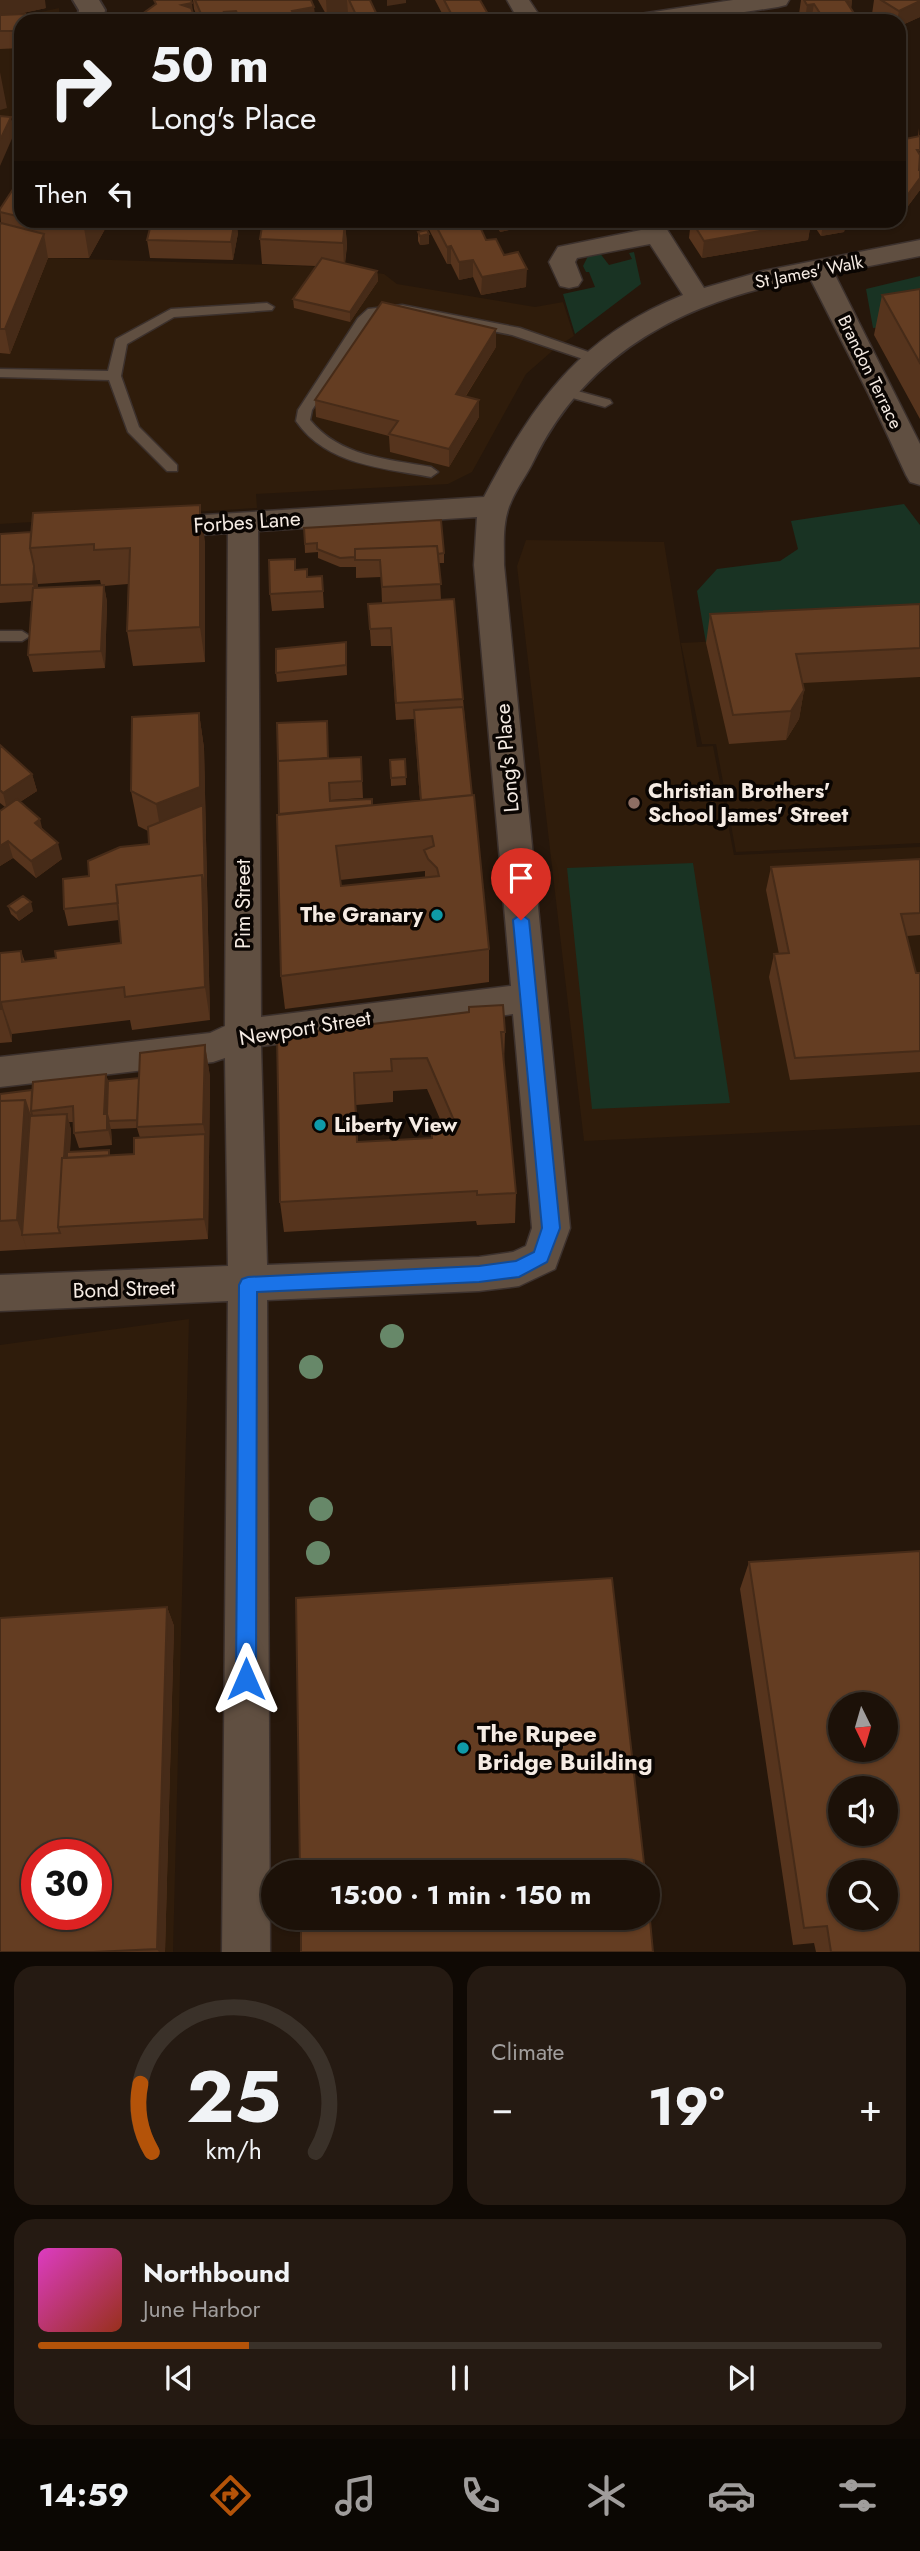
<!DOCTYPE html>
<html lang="en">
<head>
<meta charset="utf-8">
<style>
	:root { --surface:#1c1108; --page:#251a12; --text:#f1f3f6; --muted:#a09d9c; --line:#3a3129; --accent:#b45309 }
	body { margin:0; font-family:Jost,sans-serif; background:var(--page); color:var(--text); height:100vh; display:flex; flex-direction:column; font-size:26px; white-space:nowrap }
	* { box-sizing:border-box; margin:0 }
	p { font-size:23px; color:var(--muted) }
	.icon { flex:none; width:38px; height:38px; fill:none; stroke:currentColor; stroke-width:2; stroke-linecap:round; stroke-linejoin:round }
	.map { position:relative; height:1952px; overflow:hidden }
	.side { display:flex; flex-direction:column; gap:14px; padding:14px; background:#0f0904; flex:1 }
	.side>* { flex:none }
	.guide { position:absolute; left:14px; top:14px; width:892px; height:214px; border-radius:21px; box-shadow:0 2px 5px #0004,0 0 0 2px var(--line); background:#1c1108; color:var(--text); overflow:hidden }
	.needle { width:46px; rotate:175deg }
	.controls { position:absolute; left:828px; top:1692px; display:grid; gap:14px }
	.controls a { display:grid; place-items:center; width:70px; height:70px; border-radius:50%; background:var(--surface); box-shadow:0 2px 5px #0004,0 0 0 2px var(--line); font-size:35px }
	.speed { position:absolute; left:21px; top:1839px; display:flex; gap:14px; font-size:35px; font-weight:700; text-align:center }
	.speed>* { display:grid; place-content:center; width:91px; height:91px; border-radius:50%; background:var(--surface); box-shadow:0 2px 5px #0004,0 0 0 2px var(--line); line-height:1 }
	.speed .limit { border:10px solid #d22; background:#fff; color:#111 }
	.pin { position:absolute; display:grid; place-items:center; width:60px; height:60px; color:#fff; margin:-72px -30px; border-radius:50% 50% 50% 0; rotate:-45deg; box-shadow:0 0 7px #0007 }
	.pin .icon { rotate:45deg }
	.me { position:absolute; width:77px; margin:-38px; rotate:0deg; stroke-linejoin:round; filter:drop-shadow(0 0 5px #0008) }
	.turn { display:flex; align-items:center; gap:24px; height:147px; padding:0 21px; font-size:32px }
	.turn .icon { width:91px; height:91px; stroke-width:2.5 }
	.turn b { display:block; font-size:49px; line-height:60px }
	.then { display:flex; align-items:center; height:66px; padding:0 21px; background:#0003; gap:14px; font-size:26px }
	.big { font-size:52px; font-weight:700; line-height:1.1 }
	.side .tile { flex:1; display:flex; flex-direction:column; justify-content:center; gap:10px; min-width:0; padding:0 24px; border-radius:21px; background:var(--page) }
	.side .dial { align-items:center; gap:0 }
	.dial svg { height:182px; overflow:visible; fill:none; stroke:var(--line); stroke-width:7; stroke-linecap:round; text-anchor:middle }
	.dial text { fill:var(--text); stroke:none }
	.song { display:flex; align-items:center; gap:21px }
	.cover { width:84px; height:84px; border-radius:10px; background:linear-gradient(135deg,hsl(310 70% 55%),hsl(10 70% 35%)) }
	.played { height:7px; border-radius:4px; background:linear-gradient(90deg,var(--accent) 25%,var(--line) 25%) }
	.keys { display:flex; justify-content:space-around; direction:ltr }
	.heat { display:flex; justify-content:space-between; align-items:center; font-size:38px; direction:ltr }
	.side .tiles { flex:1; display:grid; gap:14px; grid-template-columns:1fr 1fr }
	.tile:last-child { grid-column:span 2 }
	.trip { position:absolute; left:261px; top:1860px; width:399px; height:70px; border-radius:35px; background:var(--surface); box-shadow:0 2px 5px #0004,0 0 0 2px var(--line); font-weight:700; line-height:70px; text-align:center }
	.tab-bar { display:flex; height:112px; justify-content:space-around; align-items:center; background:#0b0703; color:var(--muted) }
	.tab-bar .icon { width:49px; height:49px }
	.tab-bar .on { color:var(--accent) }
	.tab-bar b { font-size:32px; color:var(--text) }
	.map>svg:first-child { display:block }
	.built { fill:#2f1c0b; fill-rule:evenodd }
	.green { fill:#193323 }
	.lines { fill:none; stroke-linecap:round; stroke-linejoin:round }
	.service-casing { stroke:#3c312d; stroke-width:3 }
	.minor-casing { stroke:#3c312d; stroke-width:3 }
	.secondary-casing { stroke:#3c312d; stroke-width:4 }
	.service { fill:#604f41; fill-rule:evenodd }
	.minor { fill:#604f41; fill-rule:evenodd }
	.secondary { fill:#604f41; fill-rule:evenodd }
	.tree { fill:#678869 }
	.wall { fill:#56341d; fill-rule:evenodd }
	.shaded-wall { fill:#462b18 }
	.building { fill:#643d22; stroke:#462b18; stroke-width:2; fill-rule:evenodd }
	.route { fill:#1a73e8; stroke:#114b97; stroke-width:2 }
	.education-dot { fill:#8d6e63; stroke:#0a0502; stroke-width:2.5 }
	.culture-dot { fill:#0f9aa8; stroke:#0a0502; stroke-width:2.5 }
	.labels { text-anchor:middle; stroke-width:7; stroke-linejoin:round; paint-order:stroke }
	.far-street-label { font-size:18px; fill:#f5ebe3; stroke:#0a0502 }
	.street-label { font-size:21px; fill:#f5ebe3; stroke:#0a0502 }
	.poi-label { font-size:21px; font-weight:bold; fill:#f5ebe3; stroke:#0a0502; text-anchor:start }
	.near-poi-label { font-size:24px; font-weight:bold; fill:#f5ebe3; stroke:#0a0502; text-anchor:start }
</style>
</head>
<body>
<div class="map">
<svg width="920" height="1953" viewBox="0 0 920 1953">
	<rect width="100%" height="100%" fill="#26170b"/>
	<path class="built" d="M59 8 60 21H21V120L14 134 0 133V21Z
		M6 248 48 258 332 267 384 274 397 284 535 307 563 302 574 336 558 346 526 374 472 472 448 484 256 494 257 508 0 524V262Z
		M526 540 664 542 697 747 713 746 734 855 920 847V1125L584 1141 517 566Z
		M920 631V843L736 852 716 744H702L681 643Z
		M189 1319 173 1952H0V1345ZM37 1855H96V1914H37Z"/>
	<path class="green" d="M599 252 609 265 632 259 629 253 634 252 641 284 575 334 563 294 595 287 589 272H586L583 266 588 256Z
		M920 276V323L873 328 866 289Z
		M904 504 920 525V631L706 643 697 591 717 569 780 561 798 549 791 521Z
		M693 863 730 1103 592 1109 567 868Z"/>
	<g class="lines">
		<g class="service-casing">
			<path id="service" d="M0 122H21V130H0Z
				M267 303 274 307 272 310 174 317 127 344 121 376 139 427 177 465V471H167L128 432 109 380 0 377V369L108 371 116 339 171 309Z
				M402 305 520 328 600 356 602 359 595 363 512 335 402 313 377 316 368 324 312 410 310 420C340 457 388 459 431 467L438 472 431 477C383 468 326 465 296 421L298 410 358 318 368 309Z
				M563 387 610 400 612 403 605 407 558 394V388Z
				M0 631H22L30 636 22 641H0Z"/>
		</g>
		<g class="minor-casing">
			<path id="minor" d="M507 0H529L543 21H519Z
				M733 0H789L786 5 778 7 685 21H628L632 16 640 14Z
				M636 220H661L704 288 763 271 920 240V256L834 273 920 444V485L910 482 906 475 869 395 810 278C691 299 589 348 534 460 527 475 517 487 511 502 502 521 504 545 504 565L570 1228 555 1269 519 1286 479 1291 267 1300 270 1953H222L228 1301 0 1311V1275L228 1266 225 1058 213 1062 0 1087V1057L210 1033 225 1026 228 533 157 538 147 535 142 528 147 521 157 518 484 497C533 403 580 336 683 295L650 244 577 258 575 262 582 280 578 286 569 288 560 286 549 262 558 247 641 230ZM477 517 474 565 511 986 261 1017 258 531ZM513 1014 532 1228 526 1246 513 1252 479 1257 267 1265 261 1046Z"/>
		</g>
		<g class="secondary-casing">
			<path id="secondary" d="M73 0H99L105 10 103 21H77L79 10Z"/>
		</g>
		<use href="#service" class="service"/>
		<use href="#minor" class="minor"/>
		<use href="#secondary" class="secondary"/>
	</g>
	<g class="tree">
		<circle cx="392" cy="1336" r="12"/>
		<circle cx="311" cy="1367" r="12"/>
		<circle cx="321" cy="1509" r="12"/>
		<circle cx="318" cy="1553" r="12"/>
	</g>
	<path class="wall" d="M0 0 46 8 18 14H25L26 21H21V48L0 49Z
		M193 0H311L314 7 315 21H199L194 9Z
		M318 0H370L377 15V21H351L348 13 327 16Z
		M435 0H480L492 21H446Z
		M801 0H852L851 9 860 21H803L799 14Z
		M874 0H920V17L900 26V21H884L872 14Z
		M919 128 920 190 902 214H900V140L918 137Z
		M21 177V220H110L89 258H48L10 354 0 353V225L1 223 0 209Z
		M263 220H345L347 246 345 264 377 271 378 281 350 322 294 308 293 299 316 266 262 264 260 239Z
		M424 220H556L500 232 495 221 478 224 486 240 504 255 526 287 481 295 473 277 459 280 451 264H447Z
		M691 220 811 222 808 240 702 258 689 238Z
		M810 220H882L845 228 844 232 821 236Z
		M418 232 429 234V244L420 245 418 241Z
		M238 233 233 260 150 258 147 240Z
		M920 289V419L874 335 882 295Z
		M496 347 466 396 479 417 449 467 390 452 389 436 316 417 315 400Z
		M304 528 444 553V563H439L441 600 463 699 472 795 489 949V982L285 1009 281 976 279 814 329 758 361 757 363 798 331 800V801L372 805 420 800 414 719 396 720 391 646H371L368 604 382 603 381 577 356 578V567H340L318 558V552L305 553ZM425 871V878L341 886 340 880Z
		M0 534 205 541V662L133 666 127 631 128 584 104 586 107 602 105 668 33 672 28 655 32 601 0 603ZM100 580 101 585 38 588V584Z
		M295 559 296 570 307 577 322 576 324 608 272 611 270 594Z
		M920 604V677L803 683 804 690 799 719 786 740 729 744 706 643 710 614Z
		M346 642 347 675 277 682 276 673Z
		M199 713 204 748 210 1020 132 1030 130 1020 12 1034V1042L0 1043V953L21 951 25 962 56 958 121 943 119 920 68 926 64 909 89 876 149 844 148 831 138 826 131 791Z
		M0 745 32 774 37 791 20 802 43 830 62 859 36 878 13 858 0 866V811L5 807 0 803Z
		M405 759 406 785 391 786 390 760Z
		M920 859V935L907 936 916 973H920V1072L790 1080 769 977 774 954H779L766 890 771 867Z
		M8 906 33 911 19 921 11 914Z
		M469 1007 505 1032 504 1064 516 1193 515 1223 477 1225 476 1221 284 1232 280 1202 277 1036 469 1012ZM427 1089 443 1126 432 1138 358 1142 356 1105 393 1102V1091Z
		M205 1045 210 1077 208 1239 0 1251V1094L32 1090 106 1074 108 1081 139 1078ZM69 1122H74V1133L79 1148 112 1145 111 1129 137 1128 140 1138 134 1154 111 1156 70 1152 71 1130Z
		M749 1562 920 1952H816L814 1943 793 1945 740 1589Z
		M167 1607 174 1626 165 1952H0Z"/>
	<path class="shaded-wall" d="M0 0H45L46 8 0 18Z
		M326 0H347L348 13 327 16Z
		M387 0H406V3L387 6Z
		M852 0 850 17 846 1Z
		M920 1V17L900 26V21H897L899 11Z
		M192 3 194 20H196L197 21H184L182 5Z
		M814 4 811 21H805L807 5Z
		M314 7 315 21H255L292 11Z
		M236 11 237 21 251 19V21H235L232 13 233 21H213L224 12Z
		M377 15V21H358L357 17Z
		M0 72 7 108 0 110Z
		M11 117 14 134 0 166V140Z
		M920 169V190L902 214 906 197Z
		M84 220H110L89 258 83 222Z
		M235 220H237L238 233 233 260 231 242Z
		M460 220H495L460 227Z
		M500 220H556L500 232Z
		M575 220H589L574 223Z
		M824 220H882L845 228 844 232 821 236Z
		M345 222 347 246 344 267 343 243Z
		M811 222 808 240 702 258 704 241Z
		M44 234 48 258 10 354 5 329Z
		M429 234V244L420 245V236Z
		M451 246V264H447V247Z
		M473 260V277L459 280V262Z
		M527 269 526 287 481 295 482 277Z
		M377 271 378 281 350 322V312Z
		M496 329V347L456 411V394Z
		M479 400V417L449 467V449Z
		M200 505 205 541V662L200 627Z
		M34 566 38 584 37 601 33 584Z
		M104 585 107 602 105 668 101 651Z
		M804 690 799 719 786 740 791 711Z
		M199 713 204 748 210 1020 205 987 202 875 204 822 162 839 156 804Z
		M32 774 37 791 7 810 3 793Z
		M40 819 44 836 35 823Z
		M8 841 13 858 0 866V846Z
		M58 843 62 859 36 878 31 861Z
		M31 902 33 911 19 921 16 913Z
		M1 1002 12 1034V1042L2 1009Z
		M205 1045 210 1077 208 1239 204 1219 205 1134 203 1124Z
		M354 1073 356 1105 359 1173 357 1142Z
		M106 1074 110 1089 109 1121 111 1129 112 1145 104 1114Z
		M25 1100 35 1132 22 1235 27 1249 17 1220Z
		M67 1114 71 1130 69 1171 60 1227Z
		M167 1607 174 1626 165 1952H159L157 1949Z"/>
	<path class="building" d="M154 0H191L192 3 182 5 191 8 196 20 190 21H130L129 17 142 14 156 4Z
		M195 0H311L314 7 292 11 294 15 255 21H252L251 19 235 21 232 13H237L236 11 224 12 227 19 204 21Z
		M349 0H370L377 15 357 17Z
		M444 0H480L492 21H455Z
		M804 0H849L846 1 859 21H825L814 4 807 5Z
		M881 0H920V1L899 11Z
		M25 14 24 21H21V31H0V15Z
		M724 16 728 21H689Z
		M633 17 636 21H607Z
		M0 116 11 117 0 140Z
		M920 136V150H917L920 155 919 170H920V178L906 197 900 195V196V140Z
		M21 177V217L0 212V209Z
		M35 220H84L83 222H41Z
		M152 220H235L231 242 147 240Z
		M263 220H340V221L345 222 343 243 260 239Z
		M433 220H477L486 240 496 239 504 255 518 252 527 269 482 277 473 260 459 262 451 246 447 247Z
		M691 220H810L811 222 704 241Z
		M1 223 44 234 5 329H0V225Z
		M427 230 429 234 420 236 418 232Z
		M322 258 377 271 350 312 293 299Z
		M920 289V363L882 295Z
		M382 302 496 329 456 394 479 400 449 449 389 434 398 421 315 400Z
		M200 505V627L127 631 130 548 94 550V544L30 548 33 513Z
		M441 520 444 553 438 554 437 546 355 549V557L340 558 317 549V543L305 544 304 528Z
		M31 532 30 548 34 566 33 584 0 585V534Z
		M437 546 441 584 382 587 380 560H355V549Z
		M295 559V570L307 569V577L322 576 323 591 270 594 269 560Z
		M104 585 101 651 28 655 33 588Z
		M454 599 463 699 396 703 391 628 370 629 368 604Z
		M920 604V648L796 654 804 690 791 711 733 715 710 614Z
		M346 642V665L276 673V649Z
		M463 707 472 795 421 800 414 710Z
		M199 713 200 787 156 804 131 791 132 717Z
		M327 721 328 758 278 761 277 723Z
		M0 745 32 774 3 793 0 790Z
		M361 757 362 781 329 783 330 801 372 799V805L279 814 278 761Z
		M405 759 406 777 391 778 390 760Z
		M474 795 489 949 281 976 277 815ZM432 836 434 846 424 850 428 859 437 868 439 876 341 886 336 846Z
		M17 799 40 819 35 823 58 843 31 861 8 841 0 846V811Z
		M203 805 205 892 202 875 116 885 118 903 64 909 63 879 89 876 88 861 120 847 149 844 148 827Z
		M920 859V913L901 914 916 973H920V1051L795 1058 774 954 789 953 771 867Z
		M202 875 205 987 125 997 124 987 1 1002 2 1009H0V953L21 951 22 962 56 958 55 951 121 943 116 885Z
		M23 896 31 902 16 913 8 906Z
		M503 1005 505 1032H501L516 1193 477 1195V1191L280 1202 277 1036 469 1012V1007ZM427 1058 456 1125 432 1127V1138L357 1142 354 1073 392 1071 391 1059Z
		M205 1045 203 1124 137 1127 140 1053Z
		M106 1074 104 1114H107V1130L74 1133 73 1106 31 1111 33 1082Z
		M139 1078 137 1120 109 1121 107 1114 108 1081Z
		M32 1090 31 1111 32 1116H30L25 1100 0 1101V1094Z
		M25 1100 17 1220 0 1221V1101Z
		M67 1114 64 1158H62L58 1227 60 1233 22 1235 30 1116Z
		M205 1134 204 1219 58 1227 62 1158 134 1154V1138Z
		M109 1150V1156L67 1158V1152Z
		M920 1551V1952H831L827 1926 804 1928 749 1562ZM840 1704H886V1750H840ZM840 1788H886V1834H840ZM840 1872H886V1918H840Z
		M612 1578 645 1872H300L296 1598Z
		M167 1607 157 1949 94 1952H0V1618ZM37 1855H96V1914H37Z
		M648 1899 653 1952H301V1918H648Z"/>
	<path class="route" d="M521 914 529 920 560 1228 547 1262 519 1277 479 1282 257 1292 256 1679 253 1686 246 1689 239 1686 236 1679 239 1285 242 1279 248 1277 479 1266 516 1261 534 1252 542 1228 513 920Z"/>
	<circle class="education-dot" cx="634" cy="803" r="7"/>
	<g class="culture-dot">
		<circle cx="437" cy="915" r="7"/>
		<circle cx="320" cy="1125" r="7"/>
		<circle cx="463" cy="1748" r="7"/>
	</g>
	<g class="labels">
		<g class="far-street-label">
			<text transform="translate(809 272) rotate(-11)" y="6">St James' Walk</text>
			<text transform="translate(870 372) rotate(64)" y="6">Brandon Terrace</text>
		</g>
		<g class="street-label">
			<text transform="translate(247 522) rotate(-4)" y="7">Forbes Lane</text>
			<text transform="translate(507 758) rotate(-95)" y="7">Long's Place</text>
			<text transform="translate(243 904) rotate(-90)" y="7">Pim Street</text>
			<text transform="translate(305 1028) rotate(-9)" y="7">Newport Street</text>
			<text transform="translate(124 1289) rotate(-2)" y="7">Bond Street</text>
		</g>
		<g class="poi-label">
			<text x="648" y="798">Christian Brothers'<tspan x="648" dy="24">School James' Street</tspan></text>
			<text x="423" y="922" text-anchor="end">The Granary</text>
			<text x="334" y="1132">Liberty View</text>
		</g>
		<g class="near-poi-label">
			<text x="477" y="1742">The Rupee<tspan x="477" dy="28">Bridge Building</tspan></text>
		</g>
	</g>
</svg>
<div class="controls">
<a><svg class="needle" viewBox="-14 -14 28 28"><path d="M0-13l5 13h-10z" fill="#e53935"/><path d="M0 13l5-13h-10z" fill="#a09d9c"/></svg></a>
<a><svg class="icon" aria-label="sound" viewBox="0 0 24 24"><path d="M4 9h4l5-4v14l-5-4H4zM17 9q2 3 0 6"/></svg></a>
<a><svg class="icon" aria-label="search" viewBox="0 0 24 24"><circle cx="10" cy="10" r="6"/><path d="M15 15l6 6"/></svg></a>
</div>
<div class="speed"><div class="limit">30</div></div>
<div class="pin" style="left:521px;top:920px;background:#d93025"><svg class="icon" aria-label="arrive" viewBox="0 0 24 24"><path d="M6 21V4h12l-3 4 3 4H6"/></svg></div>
<svg class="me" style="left:246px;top:1679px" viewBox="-20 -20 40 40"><path d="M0-17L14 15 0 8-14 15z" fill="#1a73e8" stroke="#fff" stroke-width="4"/></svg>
<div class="trip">15:00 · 1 min · 150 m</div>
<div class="guide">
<div class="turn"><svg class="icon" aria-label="right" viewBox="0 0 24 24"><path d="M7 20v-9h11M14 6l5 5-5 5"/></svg><div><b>50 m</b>Long's Place</div></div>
<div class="then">Then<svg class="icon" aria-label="left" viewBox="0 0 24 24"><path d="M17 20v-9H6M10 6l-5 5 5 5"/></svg></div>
</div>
</div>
<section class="side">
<div class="tiles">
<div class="tile dial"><svg viewBox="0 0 100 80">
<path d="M14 69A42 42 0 1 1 86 69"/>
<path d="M14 69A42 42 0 0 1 9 39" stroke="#b45309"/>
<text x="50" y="56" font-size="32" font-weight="700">25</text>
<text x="50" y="72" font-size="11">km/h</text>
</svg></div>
<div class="tile"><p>Climate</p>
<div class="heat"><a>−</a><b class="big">19°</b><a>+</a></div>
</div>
<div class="tile">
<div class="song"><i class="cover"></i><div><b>Northbound</b><p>June Harbor</p></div></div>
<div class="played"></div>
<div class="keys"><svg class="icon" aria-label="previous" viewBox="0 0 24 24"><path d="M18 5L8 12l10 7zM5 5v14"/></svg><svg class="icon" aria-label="pause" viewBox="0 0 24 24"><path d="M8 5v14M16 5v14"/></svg><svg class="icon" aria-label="next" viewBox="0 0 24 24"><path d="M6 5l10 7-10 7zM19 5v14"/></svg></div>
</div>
</div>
</section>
<nav class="tab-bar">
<b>14:59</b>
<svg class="icon on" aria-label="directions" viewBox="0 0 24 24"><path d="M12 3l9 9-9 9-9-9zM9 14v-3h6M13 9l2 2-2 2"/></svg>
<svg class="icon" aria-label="music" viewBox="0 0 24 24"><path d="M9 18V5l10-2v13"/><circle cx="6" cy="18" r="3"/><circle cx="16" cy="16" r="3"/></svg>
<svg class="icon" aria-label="phone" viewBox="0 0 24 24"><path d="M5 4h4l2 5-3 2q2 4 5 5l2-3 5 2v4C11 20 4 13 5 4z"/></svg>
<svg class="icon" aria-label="climate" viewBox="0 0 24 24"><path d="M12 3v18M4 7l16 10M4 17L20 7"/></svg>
<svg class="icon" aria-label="car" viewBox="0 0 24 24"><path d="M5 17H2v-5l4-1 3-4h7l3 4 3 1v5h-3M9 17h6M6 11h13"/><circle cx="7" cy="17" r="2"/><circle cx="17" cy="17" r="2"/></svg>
<svg class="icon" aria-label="filters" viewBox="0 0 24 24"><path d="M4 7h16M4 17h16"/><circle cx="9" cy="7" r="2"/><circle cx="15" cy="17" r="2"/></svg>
</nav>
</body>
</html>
